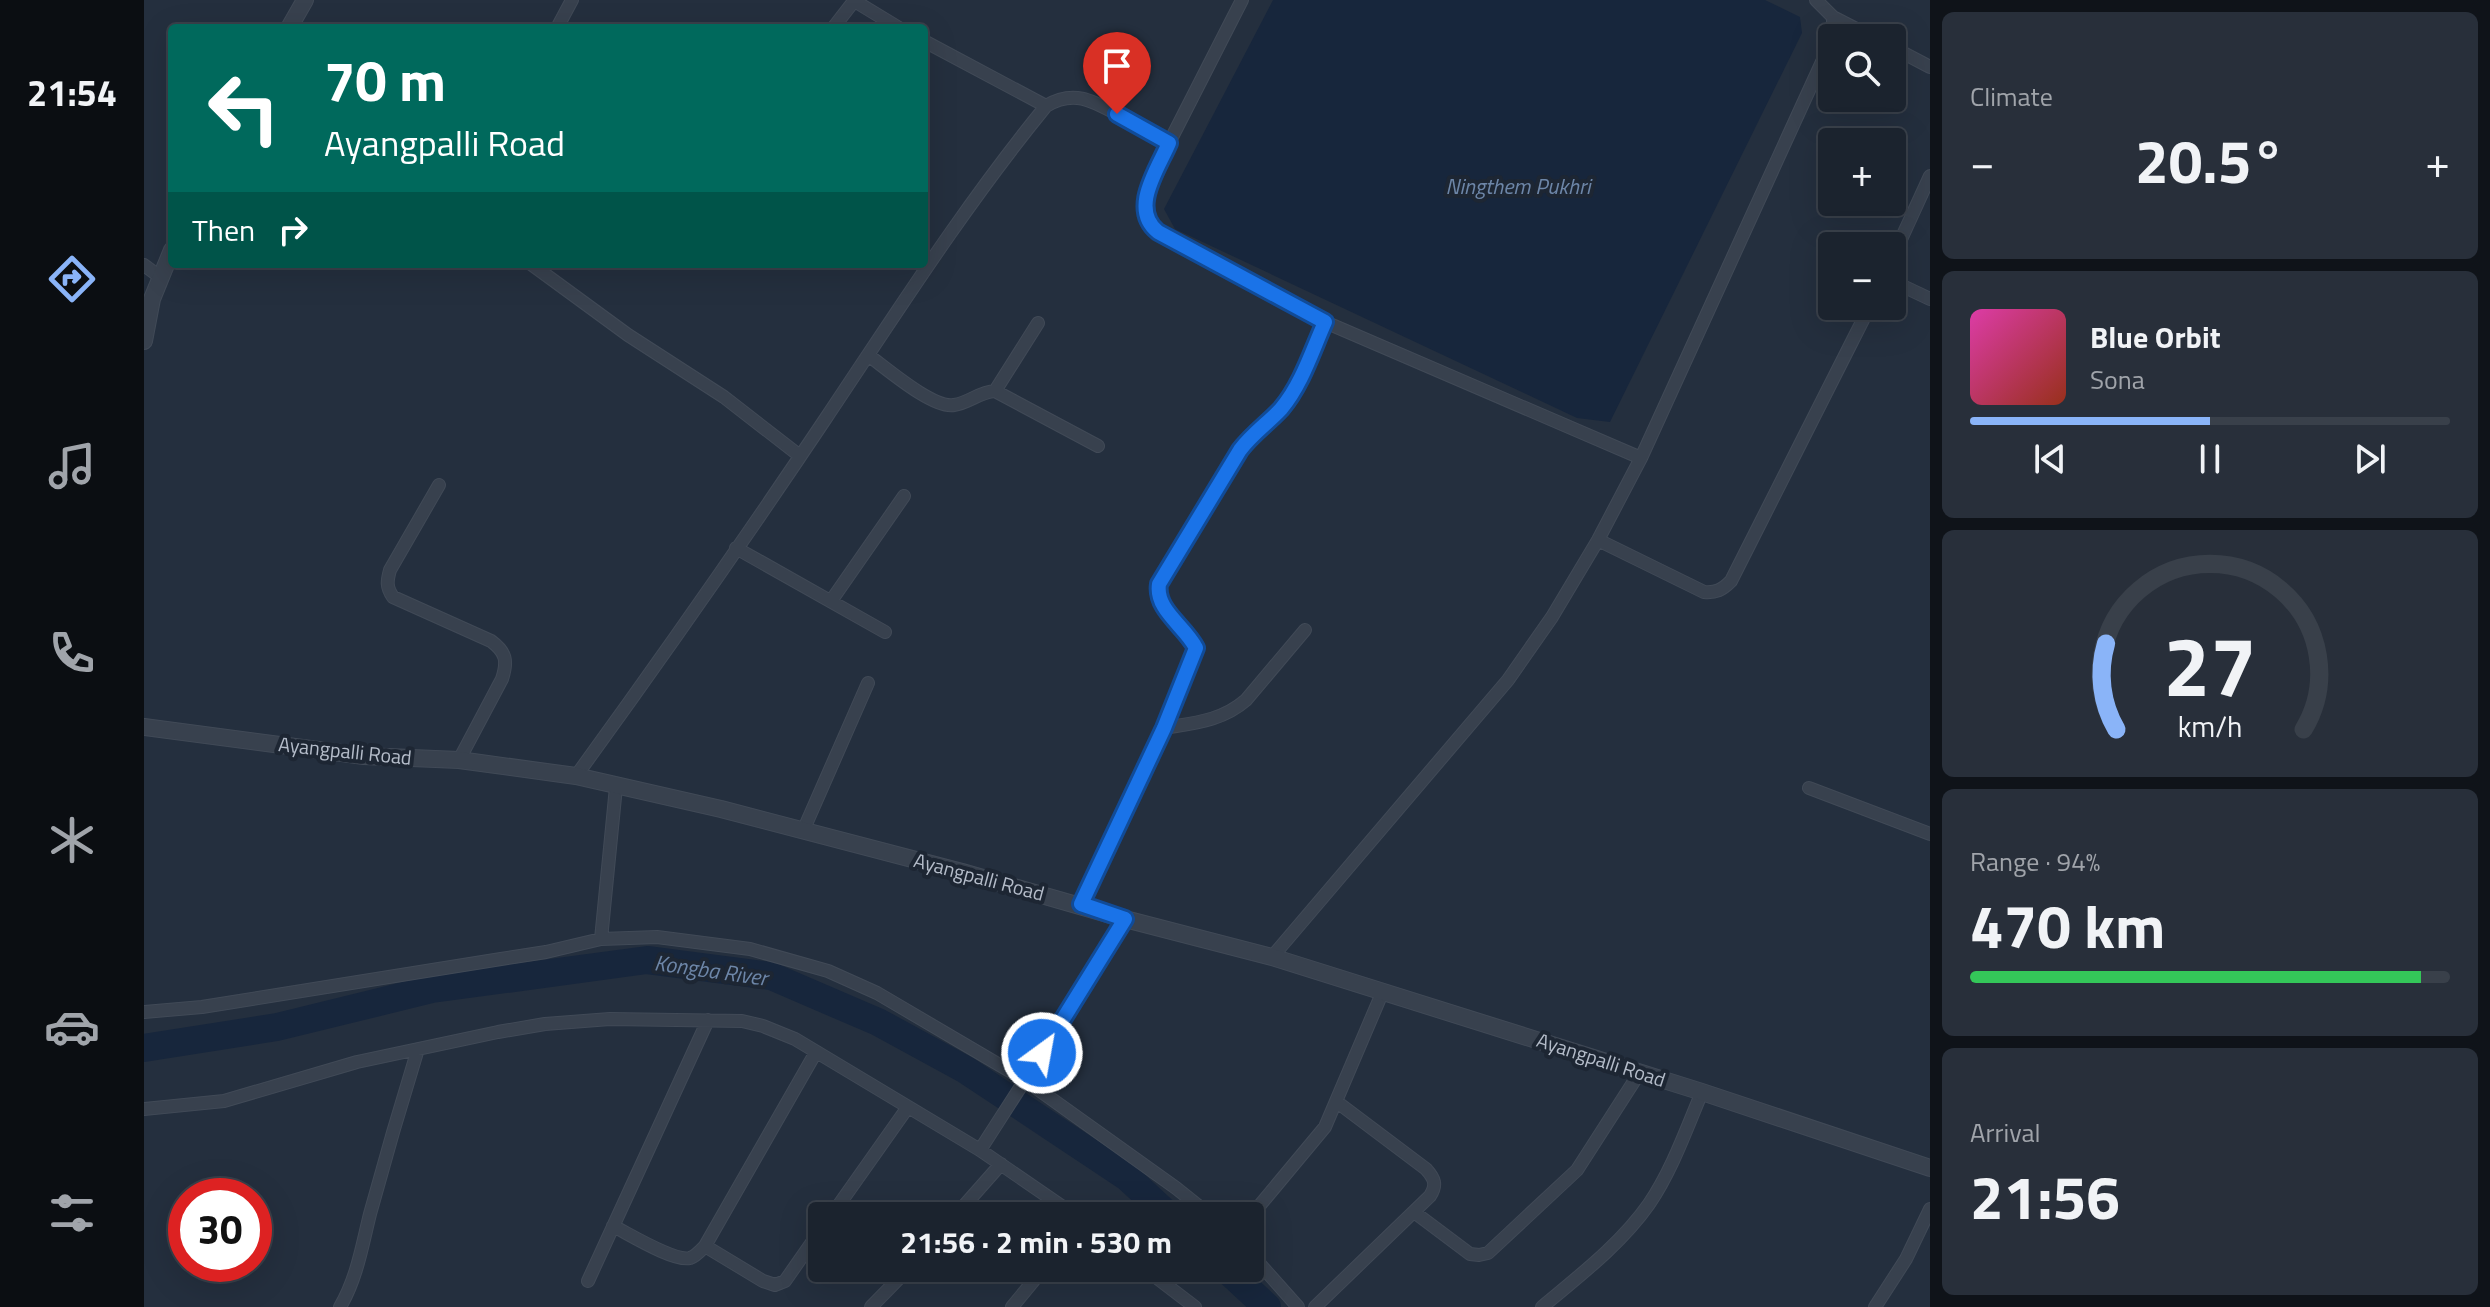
<!DOCTYPE html>
<html lang="en">
<head>
<meta charset="utf-8">
<style>
	:root { --surface:#1b232e; --page:#282f3a; --text:#f1f3f6; --muted:#a0a4aa; --line:#39404a; --accent:#8ab4f8 }
	body { margin:0; font-family:"Titillium Web",sans-serif; background:var(--page); color:var(--text); height:100vh; display:flex; flex-direction:column; font-size:30px; white-space:nowrap }
	* { box-sizing:border-box; margin:0 }
	p { font-size:26px; color:var(--muted) }
	.icon { flex:none; width:44px; height:44px; fill:none; stroke:currentColor; stroke-width:2; stroke-linecap:round; stroke-linejoin:round }
	.map { position:relative; flex:1; overflow:hidden }
	.drawer { display:flex; flex-direction:column; gap:12px; padding:12px; background:#0f1319; width:560px }
	.drawer>* { flex:none }
	.guide { position:absolute; left:24px; top:24px; width:760px; height:244px; border-radius:8px; box-shadow:0 8px 32px #0002,0 0 0 2px var(--line); background:#00695c; color:#fff; overflow:hidden }
	.tools { position:absolute; left:1674px; top:24px; display:grid; gap:16px }
	.tools a { display:grid; place-items:center; width:88px; height:88px; border-radius:8px; background:var(--surface); box-shadow:0 8px 32px #0002,0 0 0 2px var(--line); font-size:40px }
	.speed { position:absolute; left:24px; top:1178px; display:flex; gap:16px; font-size:40px; font-weight:700; text-align:center }
	.speed>* { display:grid; place-content:center; width:104px; height:104px; border-radius:50%; background:var(--surface); box-shadow:0 8px 32px #0002,0 0 0 2px var(--line); line-height:1 }
	.speed .limit { border:12px solid #d22; background:#fff; color:#111 }
	.pin { position:absolute; display:grid; place-items:center; width:68px; height:68px; color:#fff; margin:-82px -34px; border-radius:50% 50% 50% 0; rotate:-45deg; box-shadow:0 0 8px #0007 }
	.pin .icon { rotate:45deg }
	.me { position:absolute; width:88px; margin:-44px; rotate:32deg; stroke-linejoin:round; filter:drop-shadow(0 0 6px #0008) }
	.turn { display:flex; align-items:center; gap:28px; height:168px; padding:0 24px; font-size:36px }
	.turn .icon { width:104px; height:104px; stroke-width:2.5 }
	.turn b { display:block; font-size:56px; line-height:68px }
	.then { display:flex; align-items:center; height:76px; padding:0 24px; background:#0003; gap:16px; font-size:30px }
	.big { font-size:60px; font-weight:700; line-height:1.1 }
	.drawer .tile { flex:1; display:flex; flex-direction:column; justify-content:center; gap:12px; min-width:0; padding:0 28px; border-radius:12px; background:var(--page) }
	.drawer .dial { align-items:center; gap:0 }
	.dial svg { height:208px; overflow:visible; fill:none; stroke:var(--line); stroke-width:7; stroke-linecap:round; text-anchor:middle }
	.dial text { fill:var(--text); stroke:none }
	.song { display:flex; align-items:center; gap:24px }
	.cover { width:96px; height:96px; border-radius:12px; background:linear-gradient(135deg,hsl(320 70% 55%),hsl(10 70% 35%)) }
	.played { height:8px; border-radius:4px; background:linear-gradient(90deg,var(--accent) 50%,var(--line) 50%) }
	.keys { display:flex; justify-content:space-around; direction:ltr }
	.heat { display:flex; justify-content:space-between; align-items:center; font-size:44px; direction:ltr }
	.charge { height:12px; border-radius:6px; background:linear-gradient(90deg,#34c759 94%,var(--line) 0) }
	.trip { position:absolute; left:664px; top:1202px; width:456px; height:80px; border-radius:8px; background:var(--surface); box-shadow:0 8px 32px #0002,0 0 0 2px var(--line); font-weight:700; line-height:80px; text-align:center }
	main { display:flex; flex:1; min-height:0 }
	.tabs { display:flex; flex-direction:column; width:144px; justify-content:space-around; align-items:center; background:#0b0e12; color:var(--muted) }
	.tabs .icon { width:56px; height:56px }
	.tabs .active { color:var(--accent) }
	.tabs b { font-size:36px; color:var(--text) }
	.map>svg:first-child { display:block }
	.water { fill:#17263c }
	.lines { fill:none; stroke-linecap:round; stroke-linejoin:round }
	.river { stroke:#17263c; stroke-width:28 }
	.minor-casing { stroke:#414a57; stroke-width:14 }
	.tertiary-casing { stroke:#414a57; stroke-width:18 }
	.minor { stroke:#38414e; stroke-width:12 }
	.tertiary { stroke:#38414e; stroke-width:16 }
	.route-casing { stroke:#114b97; stroke-width:20 }
	.route { stroke:#1a73e8; stroke-width:14 }
	.labels { text-anchor:middle; stroke-width:8; stroke-linejoin:round; paint-order:stroke }
	.street-label { font-size:20px; fill:#b4bcc9; stroke:#1d2633 }
	.water-label { font-size:22px; font-style:italic; fill:#6d86a8; stroke:#1d2633 }
</style>
</head>
<body>
<main>
<nav class="tabs">
<b>21:54</b>
<svg class="icon active" aria-label="directions" viewBox="0 0 24 24"><path d="M12 3l9 9-9 9-9-9zM9 14v-3h6M13 9l2 2-2 2"/></svg>
<svg class="icon" aria-label="music" viewBox="0 0 24 24"><path d="M9 18V5l10-2v13"/><circle cx="6" cy="18" r="3"/><circle cx="16" cy="16" r="3"/></svg>
<svg class="icon" aria-label="phone" viewBox="0 0 24 24"><path d="M5 4h4l2 5-3 2q2 4 5 5l2-3 5 2v4C11 20 4 13 5 4z"/></svg>
<svg class="icon" aria-label="climate" viewBox="0 0 24 24"><path d="M12 3v18M4 7l16 10M4 17L20 7"/></svg>
<svg class="icon" aria-label="car" viewBox="0 0 24 24"><path d="M5 17H2v-5l4-1 3-4h7l3 4 3 1v5h-3M9 17h6M6 11h13"/><circle cx="7" cy="17" r="2"/><circle cx="17" cy="17" r="2"/></svg>
<svg class="icon" aria-label="filters" viewBox="0 0 24 24"><path d="M4 7h16M4 17h16"/><circle cx="9" cy="7" r="2"/><circle cx="15" cy="17" r="2"/></svg>
</nav>
<div class="map">
<svg width="1786" height="1307" viewBox="0 0 1786 1307">
	<rect width="100%" height="100%" fill="#242f3e"/>
	<path class="water" d="M1129 0H1621L1656 17 1658 33 1466 422 1433 418 1031 229 1020 209Z"/>
	<g class="lines">
		<path class="river" d="M0 1048 133 1027 288 989 503 960 627 976 734 1022 822 1070 983 1177 1025 1216
			M1081 1268 1123 1307"/>
		<g class="minor-casing">
			<path id="minor" d="M709 0 755 28
				M1672 0 1689 17V38
				M1689 17 1730 38
				M413 28 428 0
				M689 28 710 1
				M780 41 902 106
				M1748 47 1786 67
				M1025 143C1014 169 985 210 1014 232L1181 322 1497 458
				M1748 259 1786 176
				M387 264 484 335 580 397 656 456
				M0 265 16 277
				M1748 281 1786 299
				M724 355C742 368 789 409 810 405 825 403 835 392 851 391L954 446
				M851 391 894 323
				M295 485 246 570C243 581 242 587 249 597L347 641C362 652 364 661 358 679L315 760
				M1454 540 1560 592C1572 593 1578 590 1587 581L1726 306
				M592 548 741 632
				M687 601 760 496
				M1020 728C1050 723 1078 721 1102 700L1161 630
				M432 776C517 659 601 539 682 418 753 312 821 205 902 106 932 88 952 103 980 118 995 126 1010 135 1025 143L1098 0
				M1665 788 1786 834
				M659 831 724 683
				M937 904 1020 728 1052 648C1041 626 1011 611 1015 584L1096 450C1107 434 1123 424 1136 411 1158 387 1168 351 1181 322
				M981 919 881 1080 1032 1188 1067 1216
				M457 939 472 787
				M1128 957 1364 680 1408 617 1454 540 1497 458 1688 40
				M0 1012 58 1007 357 959 402 952 457 939 513 937 606 949 684 971 733 993 881 1080 836 1150
				M0 1109 80 1101 213 1062 354 1032 401 1024 466 1019 598 1021 619 1026 651 1039 836 1150 932 1216
				M1270 1212 1326 1254 1335 1255 1344 1253 1433 1170 1496 1072
				M687 1216 764 1107
				M811 1216 857 1164
				M1106 1217 1181 1127 1239 991
				M469 1226C485 1234 530 1262 546 1258 552 1256 557 1250 561 1246L672 1052
				M561 1246 619 1281 631 1285 641 1281 678 1228
				M1106 1253 1154 1307
				M1000 1268 1051 1307
				M444 1281 564 1020
				M196 1307C213 1278 218 1246 226 1214 241 1159 257 1104 274 1049
				M727 1307 765 1268
				M868 1307 900 1268
				M1171 1307 1286 1196C1293 1185 1291 1179 1282 1169L1193 1102
				M1398 1307C1435 1276 1477 1244 1505 1204 1528 1170 1542 1130 1558 1092
				M1731 1307 1762 1259 1786 1209"/>
		</g>
		<g class="tertiary-casing">
			<path id="tertiary" d="M145 28 161 0
				M0 341 8 299 28 250
				M0 727 220 756 315 760 432 776 577 809 818 872 981 919 1128 957 1558 1092 1786 1168"/>
		</g>
		<use href="#minor" class="minor"/>
		<use href="#tertiary" class="tertiary"/>
	</g>
	<g class="lines">
		<g class="route-casing">
			<path id="route" d="M898 1053 981 919 937 904 1020 728 1052 648C1041 626 1011 610 1015 584L1096 450C1108 434 1124 423 1137 409 1158 384 1168 351 1181 322L1014 232C985 209 1014 169 1025 143L973 114"/>
		</g>
		<use href="#route" class="route"/>
	</g>
	<g class="labels">
		<g class="street-label">
			<text transform="translate(201 751) rotate(6)" y="7">Ayangpalli Road</text>
			<text transform="translate(835 877) rotate(15)" y="7">Ayangpalli Road</text>
			<text transform="translate(1457 1060) rotate(18)" y="7">Ayangpalli Road</text>
		</g>
		<g class="water-label">
			<text x="1374" y="194">Ningthem Pukhri</text>
			<text transform="translate(567 970) rotate(8)" y="8">Kongba River</text>
		</g>
	</g>
</svg>
<div class="tools">
<a><svg class="icon" aria-label="search" viewBox="0 0 24 24"><circle cx="10" cy="10" r="6"/><path d="M15 15l6 6"/></svg></a>
<a>+</a>
<a>−</a>
</div>
<div class="speed"><div class="limit">30</div></div>
<div class="pin" style="left:973px;top:114px;background:#d93025"><svg class="icon" aria-label="arrive" viewBox="0 0 24 24"><path d="M6 21V4h12l-3 4 3 4H6"/></svg></div>
<svg class="me" style="left:898px;top:1053px" viewBox="-20 -20 40 40"><circle r="17" fill="#1a73e8" stroke="#fff" stroke-width="3"/><path d="M0-11L8 9 0 5-8 9z" fill="#fff"/></svg>
<div class="trip">21:56 · 2 min · 530 m</div>
<div class="guide">
<div class="turn"><svg class="icon" aria-label="left" viewBox="0 0 24 24"><path d="M17 20v-9H6M10 6l-5 5 5 5"/></svg><div><b>70 m</b>Ayangpalli Road</div></div>
<div class="then">Then<svg class="icon" aria-label="right" viewBox="0 0 24 24"><path d="M7 20v-9h11M14 6l5 5-5 5"/></svg></div>
</div>
</div>
<section class="drawer">
<div class="tile"><p>Climate</p>
<div class="heat"><a>−</a><b class="big">20.5°</b><a>+</a></div>
</div>
<div class="tile">
<div class="song"><i class="cover"></i><div><b>Blue Orbit</b><p>Sona</p></div></div>
<div class="played"></div>
<div class="keys"><svg class="icon" aria-label="previous" viewBox="0 0 24 24"><path d="M18 5L8 12l10 7zM5 5v14"/></svg><svg class="icon" aria-label="pause" viewBox="0 0 24 24"><path d="M8 5v14M16 5v14"/></svg><svg class="icon" aria-label="next" viewBox="0 0 24 24"><path d="M6 5l10 7-10 7zM19 5v14"/></svg></div>
</div>
<div class="tile dial"><svg viewBox="0 0 100 80">
<path d="M14 69A42 42 0 1 1 86 69"/>
<path d="M14 69A42 42 0 0 1 10 36" stroke="#8ab4f8"/>
<text x="50" y="56" font-size="32" font-weight="700">27</text>
<text x="50" y="72" font-size="11">km/h</text>
</svg></div>
<div class="tile"><p>Range · 94%</p><b class="big">470 km</b><div class="charge"></div></div>
<div class="tile"><p>Arrival</p><b class="big">21:56</b></div>
</section>
</main>
</body>
</html>
